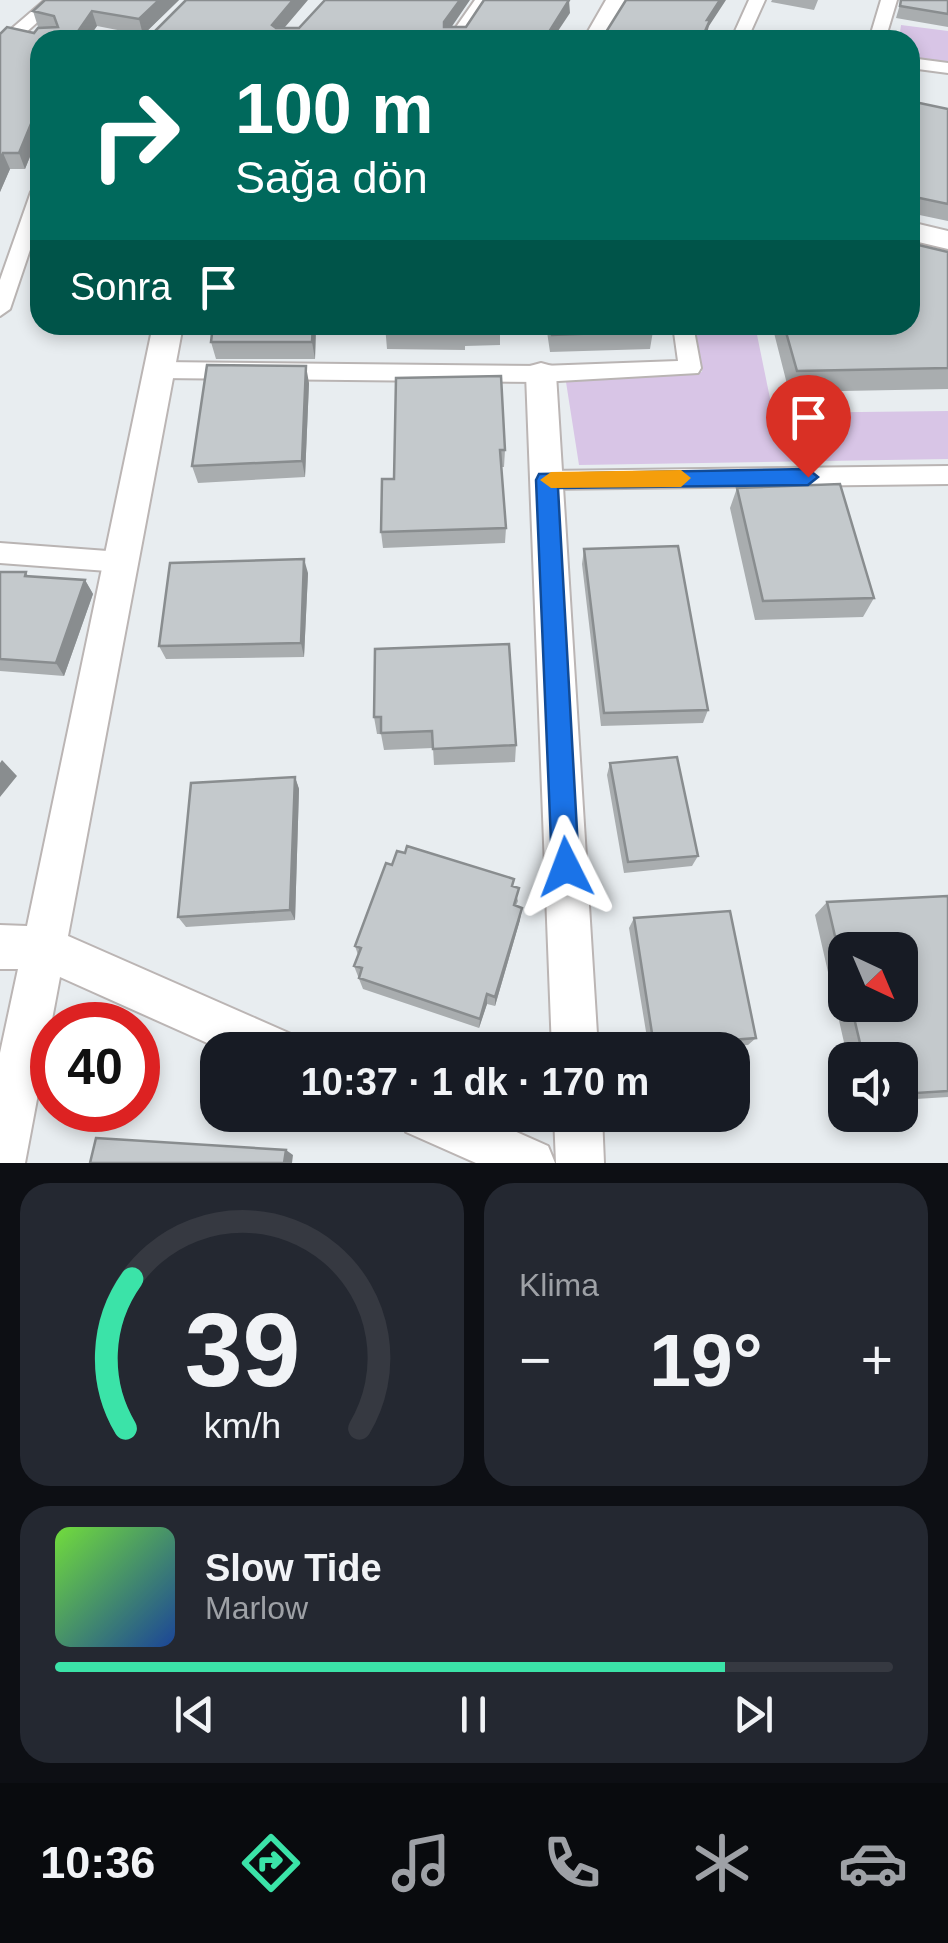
<!DOCTYPE html>
<html lang="tr">
<head>
<meta charset="utf-8">
<style>
	:root { --surface:#171b24; --page:#242831; --text:#f1f3f6; --muted:#9ea1a6; --line:#363941; --accent:#3be3a8 }
	body { margin:0; font-family:Arial,sans-serif; background:var(--page); color:var(--text); height:100vh; display:flex; flex-direction:column; font-size:38px; white-space:nowrap }
	* { box-sizing:border-box; margin:0 }
	p { font-size:32px; color:var(--muted) }
	.icon { flex:none; width:55px; height:55px; fill:none; stroke:currentColor; stroke-width:2; stroke-linecap:round; stroke-linejoin:round }
	.map { position:relative; height:1163px; overflow:hidden }
	.drawer { display:flex; flex-direction:column; gap:20px; padding:20px; background:#0d0f14; flex:1 }
	.drawer>* { flex:none }
	.hud { position:absolute; left:30px; top:30px; width:890px; height:305px; border-radius:30px; box-shadow:0 5px 15px #0003; background:#00695c; color:#fff; overflow:hidden }
	.needle { width:65px; rotate:136deg }
	.controls { position:absolute; left:828px; top:932px; display:grid; gap:20px }
	.controls a { display:grid; place-items:center; width:90px; height:90px; border-radius:20px; background:var(--surface); box-shadow:0 5px 15px #0003; font-size:50px }
	.speed { position:absolute; left:30px; top:1002px; display:flex; gap:20px; font-size:50px; font-weight:700; text-align:center }
	.speed>* { display:grid; place-content:center; width:130px; height:130px; border-radius:50%; background:var(--surface); box-shadow:0 5px 15px #0003; line-height:1 }
	.speed .limit { border:15px solid #d22; background:#fff; color:#111 }
	.pin { position:absolute; display:grid; place-items:center; width:85px; height:85px; color:#fff; margin:-102px -42px; border-radius:50% 50% 50% 0; rotate:-45deg; box-shadow:0 0 10px #0007 }
	.pin .icon { rotate:45deg }
	.me { position:absolute; width:110px; margin:-55px; rotate:357deg; stroke-linejoin:round; filter:drop-shadow(0 0 8px #0008) }
	.turn { display:flex; align-items:center; gap:35px; height:210px; padding:0 40px; font-size:45px }
	.turn .icon { width:130px; height:130px; stroke-width:2.5 }
	.turn b { display:block; font-size:70px; line-height:85px }
	.then { display:flex; align-items:center; height:95px; padding:0 40px; background:#0003; gap:20px; font-size:38px }
	.big { font-size:75px; font-weight:700; line-height:1.1 }
	.drawer .card { flex:1; display:flex; flex-direction:column; justify-content:center; gap:15px; min-width:0; padding:0 35px; border-radius:30px; background:var(--page) }
	.drawer .dial { align-items:center; gap:0 }
	.dial svg { height:260px; overflow:visible; fill:none; stroke:var(--line); stroke-width:7; stroke-linecap:round; text-anchor:middle }
	.dial text { fill:var(--text); stroke:none }
	.song { display:flex; align-items:center; gap:30px }
	.cover { width:120px; height:120px; border-radius:15px; background:linear-gradient(135deg,hsl(100 70% 55%),hsl(220 70% 35%)) }
	.played { height:10px; border-radius:5px; background:linear-gradient(90deg,var(--accent) 80%,var(--line) 80%) }
	.keys { display:flex; justify-content:space-around; direction:ltr }
	.heat { display:flex; justify-content:space-between; align-items:center; font-size:55px; direction:ltr }
	.drawer .tiles { flex:1; display:grid; gap:20px; grid-template-columns:1fr 1fr }
	.card:last-child { grid-column:span 2 }
	.trip { position:absolute; left:200px; top:1032px; width:550px; height:100px; border-radius:30px; background:var(--surface); box-shadow:0 5px 15px #0003; font-weight:700; line-height:100px; text-align:center }
	.menu { display:flex; height:160px; justify-content:space-around; align-items:center; background:#090b0e; color:var(--muted) }
	.menu .icon { width:70px; height:70px }
	.menu .on { color:var(--accent) }
	.menu b { font-size:45px; color:var(--text) }
	.map>svg:first-child { display:block }
	.green { fill:#d8c5e6 }
	.lines { fill:none; stroke-linecap:round; stroke-linejoin:round }
	.street-casing { stroke:#b9b4b3; stroke-width:4 }
	.secondary-casing { stroke:#bbb5b4; stroke-width:4 }
	.street { fill:#fff; fill-rule:evenodd }
	.secondary { fill:#fff; fill-rule:evenodd }
	.wall { fill:#a9adaf; fill-rule:evenodd }
	.shaded-wall { fill:#898d8f }
	.building { fill:#c4c9cc; stroke:#898d8f; stroke-width:2.5 }
	.route { fill:#1a73e8; stroke:#114b97; stroke-width:2.5 }
	.slow { fill:#f59e0b }
</style>
</head>
<body>
<div class="map">
<svg width="948" height="1163" viewBox="0 0 948 1163">
	<rect width="100%" height="100%" fill="#e8edf0"/>
	<path class="green" d="M901 25 948 31V64L910 57V40H899Z
		M695 325H755L773 413 948 411V459L579 465 566 382 702 372Z"/>
	<g class="lines">
		<g class="street-casing">
			<path id="street" d="M45 0H62L22 36H10V30Z
				M475 0H491L463 40H447Z
				M749 0H765L747 40H731Z
				M881 0H897L885 40H869Z
				M910 58 948 63V73L910 68Z
				M40 186V220L10 309 0 316V280L31 192Z
				M673 325H693L701 368 698 373 541 382 159 378 148 370 159 362 541 366 678 361Z
				M948 466V484L546 489 534 480 546 471Z
				M0 543 121 552 130 555 133 562 130 569 121 572 0 563Z"/>
		</g>
		<g class="secondary-casing">
			<path id="secondary" d="M606 0H628L605 40H583Z
				M910 222 948 231V249L910 240Z
				M153 325H183L68 936 291 1034 298 1050H223L60 977 25 1163H0V1053L18 969H0V925L27 926Z
				M541 363 552 366 556 374 598 1050H552L526 374 530 366Z
				M399 1115H478L548 1146 555 1163H476L406 1132Z
				M554 1115H602L604 1163H556Z"/>
		</g>
		<use href="#street" class="street"/>
		<use href="#secondary" class="secondary"/>
	</g>
	<path class="wall" d="M179 0 143 35 97 26 87 40H40V132L25 169H10L0 192V34L34 33 44 28 38 27 33 11Z
		M772 0H818L814 10 771 2Z
		M899 0H948V27L896 18 901 1Z
		M910 101 948 109V221L910 213Z
		M948 252V389L789 392 772 325H910Z
		M213 325H316L315 359H216L211 342Z
		M385 325H500V345L465 346V350L387 349Z
		M546 325H652L653 331 650 349 550 352Z
		M396 378 505 450 504 467H501L506 528 505 543 383 548 381 532 394 479Z
		M309 383 305 477 198 483 192 466Z
		M737 488 874 598 863 617 755 620 730 508Z
		M584 549 708 710 703 723 601 726 582 564Z
		M0 572H26L28 576 85 580 93 594 64 676 0 671Z
		M308 573 304 657 166 659 159 646Z
		M375 649 516 745 515 762 434 765 433 748 384 750 381 734H377L374 717Z
		M610 763 698 856 692 866 624 873 607 775Z
		M295 777 299 789 295 920 186 927 178 917Z
		M514 886 518 901 516 906 520 920 495 1006 487 1004 479 1028 363 989 354 966 358 955 355 946Z
		M948 896V1097L900 1100V1060H848L815 915 827 902ZM845 950 900 1005H845Z
		M634 918 756 1038 748 1045 683 1050H649L629 928Z"/>
	<path class="shaded-wall" d="M159 0H179L143 35 139 19Z
		M293 0H308L274 40 272 25Z
		M460 0H470L444 38V22Z
		M569 0 570 13 552 40H544Z
		M720 0H726L709 26 705 40H701L707 20Z
		M92 11 97 26 87 40H72Z
		M38 107 40 113V132L25 169 19 153Z
		M3 153 10 169 0 192V161Z
		M313 325H316L315 359 312 342Z
		M306 366 309 383 305 477 302 461Z
		M304 559 308 573 304 657 301 643Z
		M85 580 93 594 64 676 56 663Z
		M2 760 17 776 0 797V763Z
		M295 777 299 789 295 920 290 910Z
		M522 908 520 920 495 1006V997Z
		M487 994V1004L479 1028 480 1019Z
		M286 1150 293 1155 292 1163H284Z"/>
	<path class="building" d="M45 0H159L139 19 92 11 72 40H40V108L38 107 19 153H3L0 161V34L7 27 34 33 38 28 58 27 54 16 33 11Z
		M186 0H293L272 25 276 28H299L325 0H460L444 22V27H466L484 0H569L544 40H146Z
		M626 0H720L707 20H710L701 40H601Z
		M901 0H948V14L900 6Z
		M757 32 802 39 803 35 830 40H754Z
		M910 101 948 109V204L910 196Z
		M910 243 948 252V368L797 371 784 325H910Z
		M213 325H313L312 342H211Z
		M385 325H500V328L465 329V333L385 332Z
		M550 325H652L653 331 552 335Z
		M207 365 306 366 302 461 192 466Z
		M501 376 505 450H500L506 528 381 532 382 479H394L396 378Z
		M840 484 874 598 763 601 737 488Z
		M678 546 708 710 604 713 584 549Z
		M304 559 301 643 159 646 170 563Z
		M0 572H26L25 576 85 580 56 663 0 659Z
		M509 644 516 745 433 749 432 731 381 733V717H374L375 649Z
		M677 757 698 856 628 862 610 763Z
		M295 777 290 910 178 917 191 783Z
		M407 846 514 879 512 886 519 888 514 905 522 908 495 997 487 994 480 1019 359 978 362 968 354 966 361 948 355 946 386 863 392 865 397 851 405 853Z
		M948 896V1091L900 1094V1060H864L851 1005H900V950H845V979L827 902Z
		M730 911 756 1038 654 1046 634 918Z
		M96 1138 286 1150 284 1163H90Z"/>
	<path class="route" d="M808 469 818 477 808 485 558 488 579 867 575 876 566 880 556 876 552 867 536 480 539 474Z"/>
	<path class="slow" d="M681 470 691 478 681 487 551 488 540 480 551 472Z"/>
</svg>
<div class="controls">
<a><svg class="needle" viewBox="-14 -14 28 28"><path d="M0-13l5 13h-10z" fill="#e53935"/><path d="M0 13l5-13h-10z" fill="#9ea1a6"/></svg></a>
<a><svg class="icon" aria-label="sound" viewBox="0 0 24 24"><path d="M4 9h4l5-4v14l-5-4H4zM17 9q2 3 0 6"/></svg></a>
</div>
<div class="speed"><div class="limit">40</div></div>
<div class="pin" style="left:808px;top:477px;background:#d93025"><svg class="icon" aria-label="arrive" viewBox="0 0 24 24"><path d="M6 21V4h12l-3 4 3 4H6"/></svg></div>
<svg class="me" style="left:566px;top:867px" viewBox="-20 -20 40 40"><path d="M0-17L14 15 0 8-14 15z" fill="#1a73e8" stroke="#fff" stroke-width="4"/></svg>
<div class="trip">10:37 · 1 dk · 170 m</div>
<div class="hud">
<div class="turn"><svg class="icon" aria-label="right" viewBox="0 0 24 24"><path d="M7 20v-9h11M14 6l5 5-5 5"/></svg><div><b>100 m</b>Sağa dön</div></div>
<div class="then">Sonra<svg class="icon" aria-label="arrive" viewBox="0 0 24 24"><path d="M6 21V4h12l-3 4 3 4H6"/></svg></div>
</div>
</div>
<section class="drawer">
<div class="tiles">
<div class="card dial"><svg viewBox="0 0 100 80">
<path d="M14 69A42 42 0 1 1 86 69"/>
<path d="M14 69A42 42 0 0 1 16 23" stroke="#3be3a8"/>
<text x="50" y="56" font-size="32" font-weight="700">39</text>
<text x="50" y="72" font-size="11">km/h</text>
</svg></div>
<div class="card"><p>Klima</p>
<div class="heat"><a>−</a><b class="big">19°</b><a>+</a></div>
</div>
<div class="card">
<div class="song"><i class="cover"></i><div><b>Slow Tide</b><p>Marlow</p></div></div>
<div class="played"></div>
<div class="keys"><svg class="icon" aria-label="previous" viewBox="0 0 24 24"><path d="M18 5L8 12l10 7zM5 5v14"/></svg><svg class="icon" aria-label="pause" viewBox="0 0 24 24"><path d="M8 5v14M16 5v14"/></svg><svg class="icon" aria-label="next" viewBox="0 0 24 24"><path d="M6 5l10 7-10 7zM19 5v14"/></svg></div>
</div>
</div>
</section>
<nav class="menu">
<b>10:36</b>
<svg class="icon on" aria-label="directions" viewBox="0 0 24 24"><path d="M12 3l9 9-9 9-9-9zM9 14v-3h6M13 9l2 2-2 2"/></svg>
<svg class="icon" aria-label="music" viewBox="0 0 24 24"><path d="M9 18V5l10-2v13"/><circle cx="6" cy="18" r="3"/><circle cx="16" cy="16" r="3"/></svg>
<svg class="icon" aria-label="phone" viewBox="0 0 24 24"><path d="M5 4h4l2 5-3 2q2 4 5 5l2-3 5 2v4C11 20 4 13 5 4z"/></svg>
<svg class="icon" aria-label="climate" viewBox="0 0 24 24"><path d="M12 3v18M4 7l16 10M4 17L20 7"/></svg>
<svg class="icon" aria-label="car" viewBox="0 0 24 24"><path d="M5 17H2v-5l4-1 3-4h7l3 4 3 1v5h-3M9 17h6M6 11h13"/><circle cx="7" cy="17" r="2"/><circle cx="17" cy="17" r="2"/></svg>
</nav>
</body>
</html>
